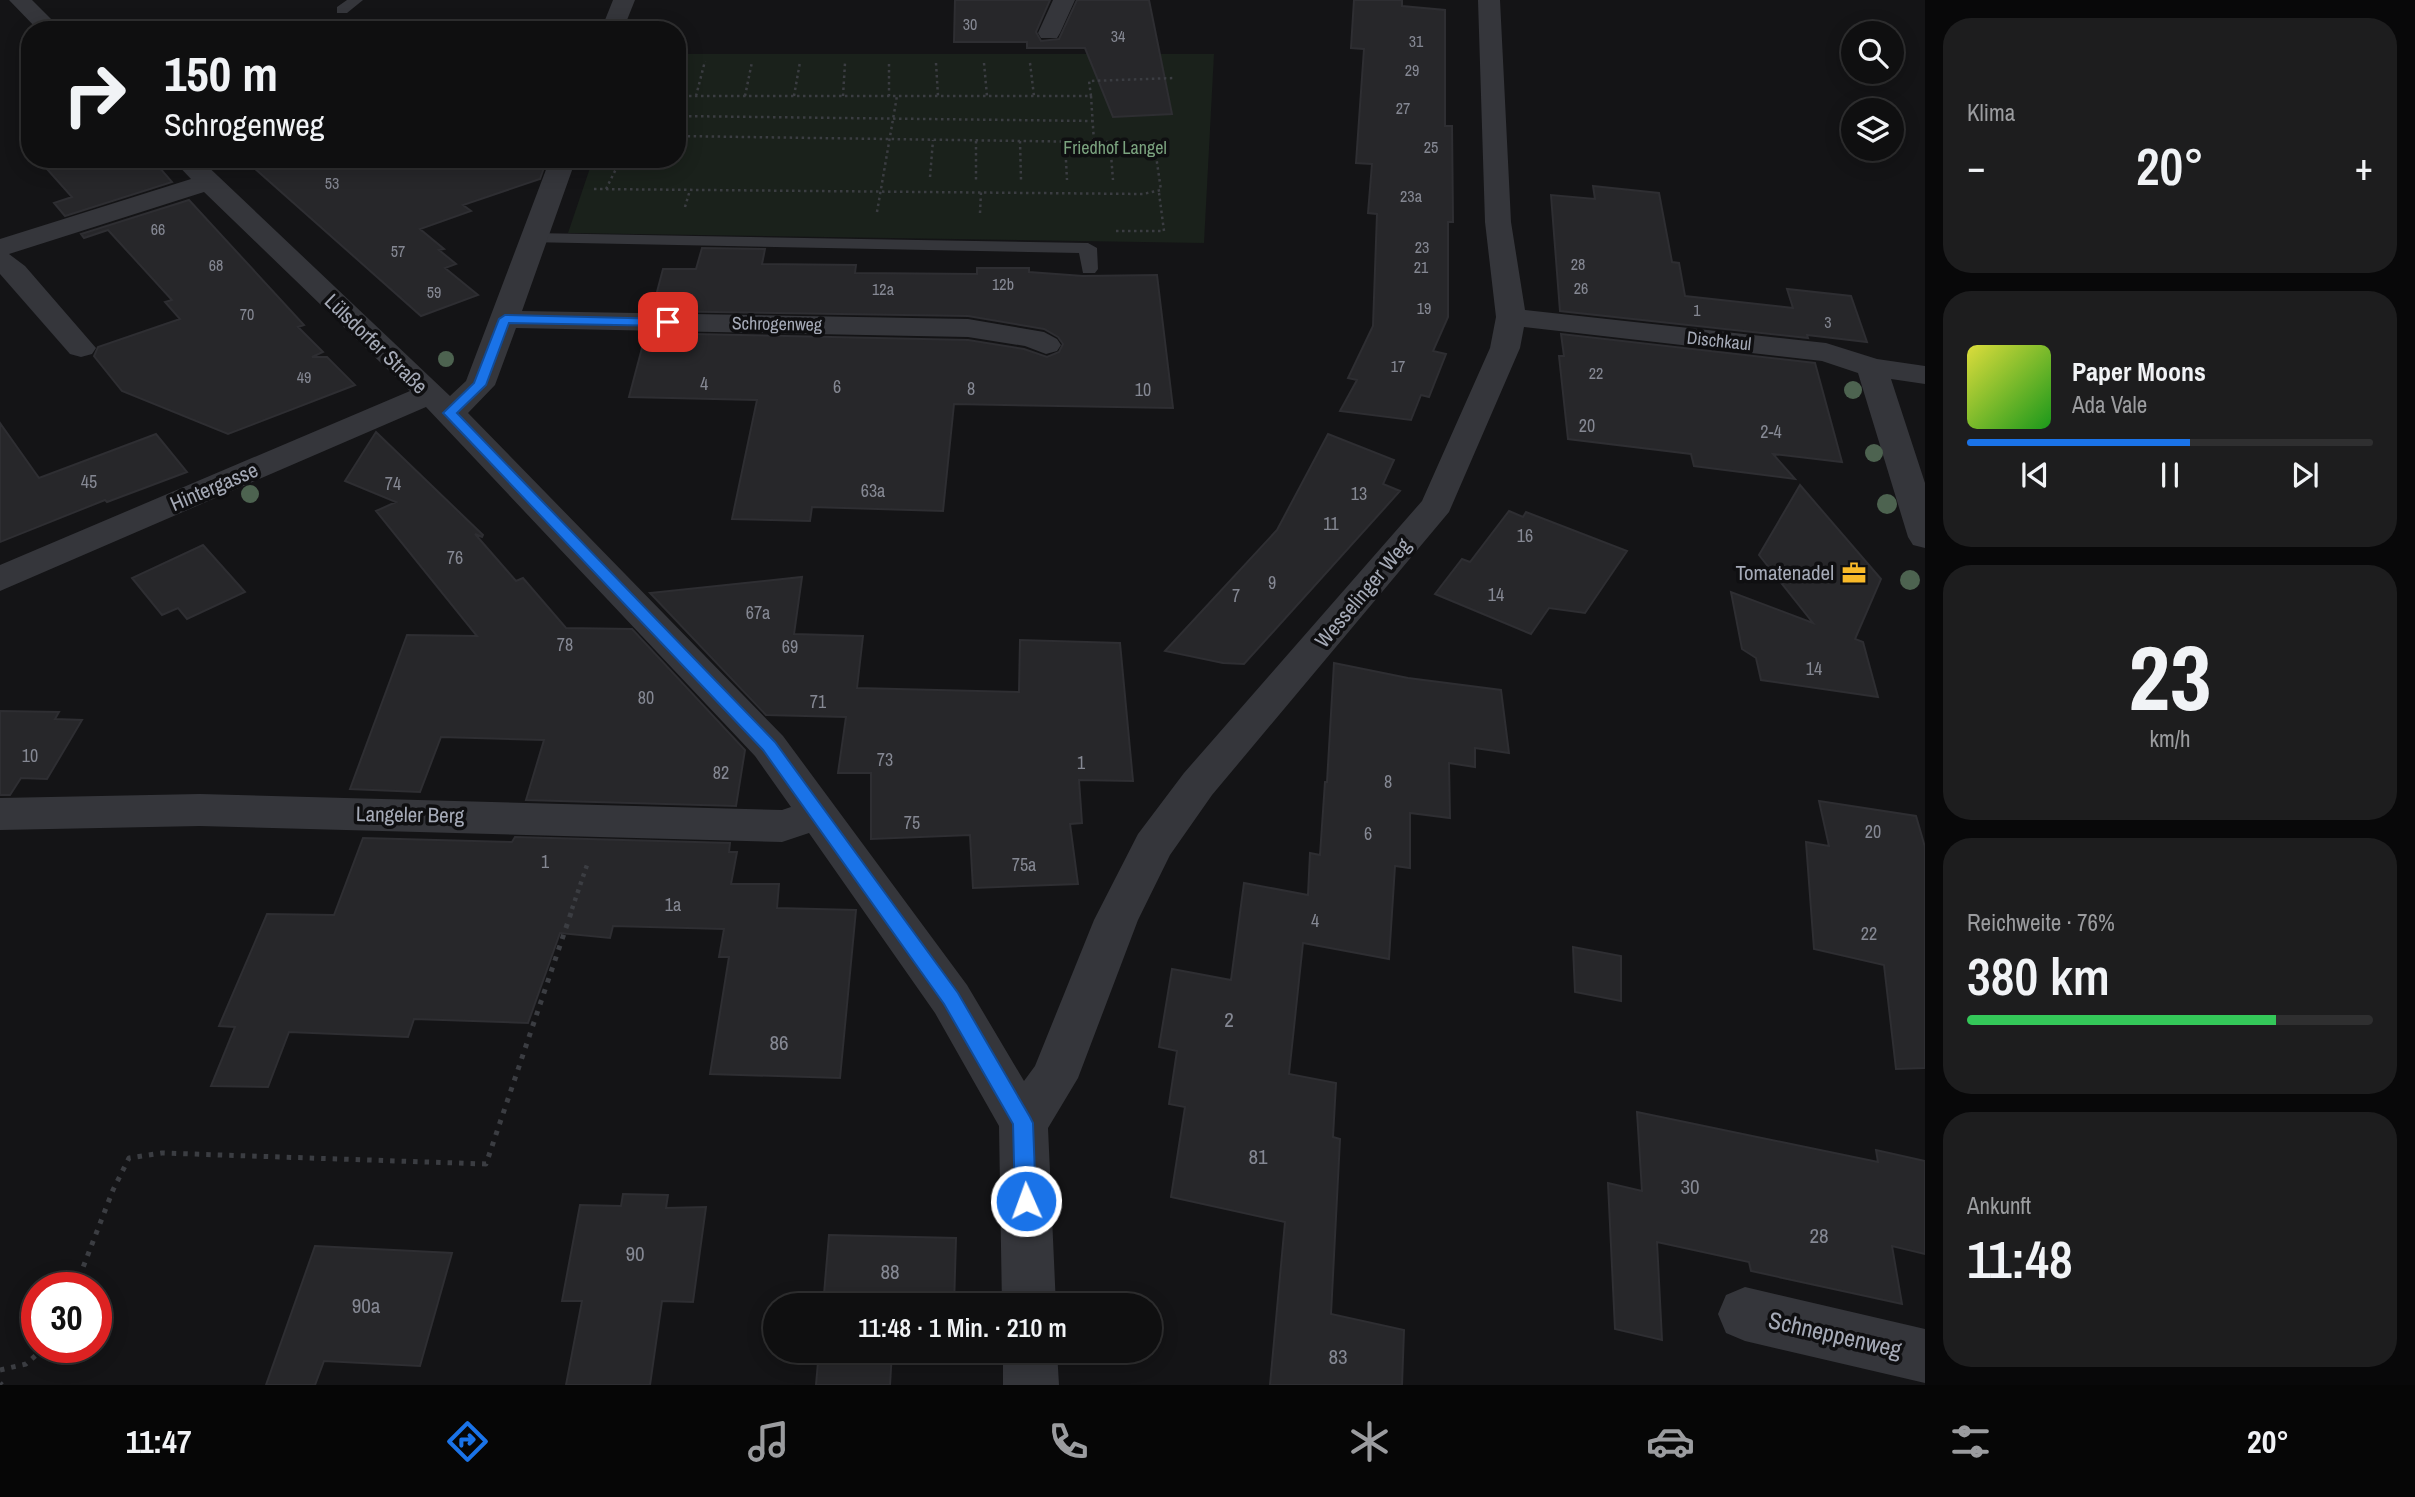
<!DOCTYPE html>
<html lang="de">
<head>
<meta charset="utf-8">
<style>
	:root { --surface:#0f0f10; --page:#1d1d1e; --text:#f1f3f6; --muted:#9b9c9f; --line:#2f2f30; --accent:#1a73e8 }
	body { margin:0; font-family:"Archivo Narrow",sans-serif; background:var(--page); color:var(--text); height:100vh; display:flex; flex-direction:column; font-size:26px; white-space:nowrap }
	* { box-sizing:border-box; margin:0 }
	p { font-size:23px; color:var(--muted) }
	.icon { flex:none; width:38px; height:38px; fill:none; stroke:currentColor; stroke-width:2; stroke-linecap:round; stroke-linejoin:round }
	.map { position:relative; flex:1; overflow:hidden }
	.drawer { display:flex; flex-direction:column; gap:18px; padding:18px; background:#080809; width:490px }
	.drawer>* { flex:none }
	.hud { position:absolute; left:21px; top:21px; width:665px; height:147px; border-radius:28px; box-shadow:0 4px 18px #0003,0 0 0 2px var(--line); background:#0f0f10; color:var(--text); overflow:hidden }
	.tools { position:absolute; left:1841px; top:21px; display:grid; gap:14px }
	.tools a { display:grid; place-items:center; width:63px; height:63px; border-radius:50%; background:var(--surface); box-shadow:0 4px 18px #0003,0 0 0 2px var(--line); font-size:35px }
	.speed { position:absolute; left:21px; top:1272px; display:flex; gap:14px; font-size:35px; font-weight:700; text-align:center }
	.speed>* { display:grid; place-content:center; width:91px; height:91px; border-radius:50%; background:var(--surface); box-shadow:0 4px 18px #0003,0 0 0 2px var(--line); line-height:1 }
	.speed .limit { border:10px solid #d22; background:#fff; color:#111 }
	.pin { position:absolute; display:grid; place-items:center; width:60px; height:60px; color:#fff; margin:-30px; border-radius:14px; box-shadow:0 4px 10px #0006 }
	.me { position:absolute; width:77px; margin:-38px; rotate:358deg; stroke-linejoin:round; filter:drop-shadow(0 0 5px #0008) }
	.turn { display:flex; align-items:center; gap:24px; height:147px; padding:0 28px; font-size:32px }
	.turn .icon { width:91px; height:91px; stroke-width:2.5 }
	.turn b { display:block; font-size:49px; line-height:60px }
	.big { font-size:52px; font-weight:600; line-height:1.1 }
	.drawer .card { flex:1; display:flex; flex-direction:column; justify-content:center; gap:10px; min-width:0; padding:0 24px; border-radius:28px; background:var(--page) }
	.drawer .dial { align-items:center; gap:0 }
	.dial b { font-size:91px; line-height:1 }
	.song { display:flex; align-items:center; gap:21px }
	.cover { width:84px; height:84px; border-radius:10px; background:linear-gradient(135deg,hsl(60 70% 55%),hsl(120 70% 35%)) }
	.played { height:7px; border-radius:4px; background:linear-gradient(90deg,var(--accent) 55%,var(--line) 55%) }
	.keys { display:flex; justify-content:space-around; direction:ltr }
	.heat { display:flex; justify-content:space-between; align-items:center; font-size:38px; direction:ltr }
	.charge { height:10px; border-radius:5px; background:linear-gradient(90deg,#34c759 76%,var(--line) 0) }
	.trip { position:absolute; left:763px; top:1293px; width:399px; height:70px; border-radius:35px; background:var(--surface); box-shadow:0 4px 18px #0003,0 0 0 2px var(--line); font-weight:600; line-height:70px; text-align:center }
	.dock { display:flex; height:112px; justify-content:space-around; align-items:center; background:#060606; color:var(--muted) }
	.dock .icon { width:49px; height:49px }
	.dock .current { color:var(--accent) }
	.dock b { font-size:32px; color:var(--text) }
	main { display:flex; flex:1; min-height:0 }
	.map>svg:first-child { display:block }
	.green { fill:#1a211b }
	.building { fill:#27272a; stroke:#2e2e32; stroke-width:2 }
	.lines { fill:none; stroke-linecap:round; stroke-linejoin:round }
	.path-far2 { stroke:#3b3d42; stroke-width:2.5; stroke-dasharray:2.5 3.5; stroke-linecap:butt }
	.path-far1 { stroke:#3b3d42; stroke-width:4.5; stroke-dasharray:3.5 5; stroke-linecap:butt }
	.path { stroke:#3b3d42; stroke-width:5; stroke-dasharray:4.5 7; stroke-linecap:butt }
	.service { fill:#35363b; fill-rule:evenodd }
	.minor { fill:#35363b; fill-rule:evenodd }
	.tree { fill:#4d6350 }
	.route { fill:#1a73e8; stroke:#114b97; stroke-width:2 }
	.labels { text-anchor:middle; stroke-width:7; stroke-linejoin:round; paint-order:stroke }
	.far-number-label { font-size:16px; fill:#858893 }
	.far-park-label { font-size:18px; fill:#7ba37f; stroke:#0f0f11 }
	.far-street-label { font-size:18px; fill:#a5aab7; stroke:#0f0f11 }
	.number-label { font-size:18px; fill:#858893 }
	.street-label { font-size:21px; fill:#a5aab7; stroke:#0f0f11 }
	.poi-label { font-size:21px; fill:#a5aab7; stroke:#0f0f11; text-anchor:end }
	.near-number-label { font-size:21px; fill:#858893 }
	.near-street-label { font-size:24px; fill:#a5aab7; stroke:#0f0f11 }
</style>
</head>
<body>
<main>
<div class="map">
<svg width="1925" height="1385" viewBox="0 0 1925 1385">
	<rect width="100%" height="100%" fill="#141416"/>
	<path class="green" d="M677 54H1214L1204 243 568 233 593 159H677Z"/>
	<path class="building" d="M955 0H1050L1036 32 1041 41 1059 39 1077 0H1149L1172 114 1113 117 1085 48H1027V42H954Z
		M1354 0H1402V6L1445 10V126H1452L1453 222H1448V317L1433 351 1446 354 1429 397 1421 395 1411 420 1340 411 1357 380 1348 378 1373 326 1377 214 1368 213 1372 164 1356 163 1364 49 1351 48Z
		M38 159H152L172 182 65 216 54 203 72 197Z
		M244 159H547L540 179 463 205 471 211 420 229 444 249 439 250 456 264 445 268 478 295 421 316Z
		M1593 186 1659 193 1672 262 1679 263 1685 296 1793 308 1787 289 1851 296 1867 342 1807 335 1808 338 1560 311 1551 195 1595 199Z
		M189 200 304 325 298 327 323 352 312 357H327L355 385 228 434 122 391 94 356 98 347 180 319 165 302 172 300 108 230 84 238 81 234Z
		M702 248 765 249 762 264 856 265 855 273 977 274V268H1029V272L1083 276 1157 275 1173 408 954 404 943 511 812 507 810 521 732 519 757 400 629 397 646 333 968 340 1024 349 1047 357 1059 352 1063 344 1058 337 1044 329 968 316 652 311 663 269H696Z
		M1561 334 1815 363 1842 462 1773 454 1795 479 1694 466 1691 454 1568 439 1559 356H1564Z
		M0 423 39 478 156 434 187 472 107 502 105 500 0 542Z
		M376 432 483 535 482 537 475 534 516 581 523 578 566 628 632 629 745 750 736 806 526 800 544 740 441 737 420 792 350 789 407 635 477 636 376 511 396 502 345 481Z
		M1328 434 1394 460 1383 484 1400 491 1244 664 1223 663 1165 651 1277 530Z
		M1800 485 1881 579 1855 639 1863 642 1878 697 1761 680 1756 658 1742 649 1731 592 1813 623 1759 555Z
		M1509 511 1523 517 1526 512 1627 551 1585 613 1549 608 1531 634 1435 594 1462 559 1470 562Z
		M203 545 245 592 187 619 178 608 162 615 132 578Z
		M802 577 794 634 863 636 857 688 1019 692 1020 640 1120 643 1133 781 1079 780 1082 823 1070 824 1078 884 973 888 970 835 871 839V773H838L846 717 766 715 650 593Z
		M1334 663 1408 678 1501 690 1509 753 1475 748V767L1449 763 1450 818 1410 813V868L1395 866 1389 959 1303 943 1289 1074 1336 1083 1333 1137 1340 1139 1331 1314 1404 1330 1402 1385H1270L1285 1222 1171 1197 1185 1107 1169 1104 1177 1051 1159 1047 1172 969 1231 980 1244 883 1308 895 1310 853 1320 855 1325 782H1327Z
		M0 711 59 712 55 719 82 720 47 779 21 778 10 795H0Z
		M1819 801 1916 816 1925 847V1068L1896 1069 1884 965 1814 949 1806 842 1829 846Z
		M515 837 730 843 729 852H737L731 884H779L777 908 856 910 840 1078 710 1074 729 957H719L724 929 613 926 610 938 560 933 528 1023 414 1019 408 1037 289 1032 268 1087 211 1086 235 1027 219 1026 267 914 334 915 363 838 512 842Z
		M1573 947 1621 956V1001L1575 992Z
		M1637 1112 1878 1162 1876 1150 1925 1161V1254L1892 1246 1902 1304 1751 1271 1749 1262 1657 1242 1662 1340 1615 1329 1608 1183 1642 1191Z
		M623 1194 668 1195 666 1208 706 1207 693 1302 662 1301 650 1385H566L582 1301H562L580 1205 621 1206Z
		M829 1235 956 1238 954 1306H823Z
		M315 1246 452 1253 420 1366 324 1361 315 1385H266Z
		M819 1351H892L890 1385H816Z"/>
	<g class="lines">
		<path class="path-far2" d="M277 29 310 20
			M936 63 938 96
			M984 63 987 96
			M1030 63 1034 96
			M889 64V96
			M677 96H1091L1094 142 677 136
			M696 96 705 61
			M745 96 752 62
			M794 96 800 62
			M843 96 845 63
			M1091 96 1089 81 1175 78
			M677 116 1092 121
			M976 141V181
			M1020 141 1021 180
			M1065 142 1067 180
			M1094 142H1161
			M1110 142 1113 180
			M930 177 933 140
			M594 189 1143 194 1161 190 1154 142
			M606 189 621 159
			M685 207 690 190
			M877 212 897 96
			M980 213 981 192
			M1116 231H1164L1159 193"/>
		<path class="path-far1" d="M572 909 587 865"/>
		<path class="path" d="M75 1288 113 1190 129 1158 162 1153 486 1164 573 907
			M0 1370 26 1364 44 1348
			M0 1383 2 1385"/>
		<path class="service" d="M347 0H363L347 13H337V7Z
			M533 233 1088 243 1097 248 1098 269 1095 273H1083L1079 253 527 242 524 238Z"/>
		<path class="minor" d="M9 0H32L62 30H38Z
			M613 0H635L623 30H601Z
			M1053 0H1075L1060 33 1057 38H1041L1038 33Z
			M1478 0H1500L1511 222 1525 310 1826 343 1877 359 1925 366V384L1891 379 1925 483V548L1913 545 1908 537 1858 373 1822 361 1524 327 1520 348 1449 512 1212 795 1170 855 1138 920 1078 1078 1048 1128 1056 1306H1002L999 1126 935 1013 809 833 782 842 200 826 0 830V798L200 794 782 810 791 807 755 756 426 407 0 591V565L410 391 204 192 9 254 25 266 96 348 92 354 81 357 70 354 0 274V239L191 179 172 159H200L450 396 466 381 550 159H576L522 311 968 319 1044 332 1057 339 1061 345 1057 351 1046 354 1025 346 968 337 516 328 495 385 468 413 783 736 967 985 1024 1081 1035 1066 1094 920 1138 834 1184 773 1422 501 1490 348 1496 317 1485 222Z
			M1745 1287 1925 1329V1383L1745 1341 1726 1333 1718 1314 1726 1295Z
			M1003 1351H1057L1059 1385H1003Z"/>
	</g>
	<g class="tree">
		<circle cx="446" cy="359" r="8"/>
		<circle cx="1853" cy="390" r="9"/>
		<circle cx="1874" cy="453" r="9"/>
		<circle cx="250" cy="494" r="9"/>
		<circle cx="1887" cy="504" r="10"/>
		<circle cx="1910" cy="580" r="10"/>
	</g>
	<path class="route" d="M505 315 668 319 674 322 668 326 509 323 486 385 457 413 775 742 958 993 1030 1117 1033 1123 1036 1201 1033 1208 1026 1211 1018 1208 1015 1201 1013 1124 944 1004 763 750 443 413 474 383 499 319Z"/>
	<defs>
		<g id="office-bare" transform="scale(1.89)"><path d="M-6-3h4V-5.5h4V-3h4V5H-6ZM-1-4.5V-3h2v-1.5ZM-6 0V1H6V0Z" fill="#f9ba29" stroke="#0f0f11" stroke-width="2.5" paint-order="stroke"/></g>
	</defs>
	<g fill-rule="evenodd">
		<use href="#office-bare" x="1854" y="573"/>
	</g>
	<g class="labels">
		<g class="far-number-label">
			<text x="970" y="30">30</text>
			<text x="1118" y="42">34</text>
			<text x="1416" y="47">31</text>
			<text x="1412" y="76">29</text>
			<text x="1403" y="114">27</text>
			<text x="1431" y="153">25</text>
			<text x="332" y="189">53</text>
			<text x="1411" y="202">23a</text>
			<text x="158" y="235">66</text>
			<text x="1422" y="253">23</text>
			<text x="398" y="257">57</text>
			<text x="1578" y="270">28</text>
			<text x="216" y="271">68</text>
			<text x="1421" y="273">21</text>
			<text x="1003" y="290">12b</text>
			<text x="1581" y="294">26</text>
			<text x="883" y="295">12a</text>
			<text x="434" y="298">59</text>
			<text x="1424" y="314">19</text>
			<text x="1697" y="316">1</text>
			<text x="247" y="320">70</text>
			<text x="1828" y="328">3</text>
			<text x="1398" y="372">17</text>
			<text x="1596" y="379">22</text>
			<text x="304" y="383">49</text>
		</g>
		<g class="far-park-label">
			<text x="1115" y="154">Friedhof Langel</text>
		</g>
		<g class="far-street-label">
			<text transform="translate(777 324) rotate(1)" y="6">Schrogenweg</text>
			<text transform="translate(1719 341) rotate(6)" y="6">Dischkaul</text>
		</g>
		<g class="number-label">
			<text x="704" y="390">4</text>
			<text x="837" y="393">6</text>
			<text x="971" y="395">8</text>
			<text x="1143" y="396">10</text>
			<text x="1587" y="432">20</text>
			<text x="1771" y="438">2-4</text>
			<text x="89" y="488">45</text>
			<text x="393" y="490">74</text>
			<text x="873" y="497">63a</text>
			<text x="1359" y="500">13</text>
			<text x="1331" y="530">11</text>
			<text x="1525" y="542">16</text>
			<text x="455" y="564">76</text>
			<text x="1272" y="589">9</text>
			<text x="1496" y="601">14</text>
			<text x="1236" y="602">7</text>
			<text x="758" y="619">67a</text>
			<text x="565" y="651">78</text>
			<text x="790" y="653">69</text>
			<text x="1814" y="675">14</text>
			<text x="646" y="704">80</text>
			<text x="818" y="708">71</text>
			<text x="30" y="762">10</text>
			<text x="885" y="766">73</text>
			<text x="1081" y="769">1</text>
			<text x="721" y="779">82</text>
			<text x="1388" y="788">8</text>
			<text x="912" y="829">75</text>
			<text x="1873" y="838">20</text>
			<text x="1368" y="840">6</text>
			<text x="545" y="868">1</text>
			<text x="1024" y="871">75a</text>
			<text x="673" y="911">1a</text>
			<text x="1315" y="927">4</text>
			<text x="1869" y="940">22</text>
		</g>
		<g class="street-label">
			<text transform="translate(376 344) rotate(44)" y="7">Lülsdorfer Straße</text>
			<text transform="translate(214 487) rotate(-23)" y="7">Hintergasse</text>
			<text transform="translate(1363 593) rotate(-50)" y="7">Wesselinger Weg</text>
			<text transform="translate(410 815) rotate(1)" y="7">Langeler Berg</text>
		</g>
		<g class="poi-label">
			<text x="1834" y="580">Tomatenadel</text>
		</g>
		<g class="near-number-label">
			<text x="1229" y="1027">2</text>
			<text x="779" y="1050">86</text>
			<text x="1258" y="1164">81</text>
			<text x="1690" y="1194">30</text>
			<text x="1819" y="1243">28</text>
			<text x="635" y="1261">90</text>
			<text x="890" y="1279">88</text>
			<text x="366" y="1313">90a</text>
			<text x="1338" y="1364">83</text>
		</g>
		<g class="near-street-label">
			<text transform="translate(1835 1335) rotate(13)" y="8">Schneppenweg</text>
		</g>
	</g>
</svg>
<div class="tools">
<a><svg class="icon" aria-label="search" viewBox="0 0 24 24"><circle cx="10" cy="10" r="6"/><path d="M15 15l6 6"/></svg></a>
<a><svg class="icon" aria-label="layers" viewBox="0 0 24 24"><path d="M12 4l9 5-9 5-9-5zM3 14l9 5 9-5"/></svg></a>
</div>
<div class="speed"><div class="limit">30</div></div>
<div class="pin" style="left:668px;top:322px;background:#d93025"><svg class="icon" aria-label="arrive" viewBox="0 0 24 24"><path d="M6 21V4h12l-3 4 3 4H6"/></svg></div>
<svg class="me" style="left:1026px;top:1201px" viewBox="-20 -20 40 40"><circle r="17" fill="#1a73e8" stroke="#fff" stroke-width="3"/><path d="M0-11L8 9 0 5-8 9z" fill="#fff"/></svg>
<div class="trip">11:48 · 1 Min. · 210 m</div>
<div class="hud">
<div class="turn"><svg class="icon" aria-label="right" viewBox="0 0 24 24"><path d="M7 20v-9h11M14 6l5 5-5 5"/></svg><div><b>150 m</b>Schrogenweg</div></div>
</div>
</div>
<section class="drawer">
<div class="card"><p>Klima</p>
<div class="heat"><a>−</a><b class="big">20°</b><a>+</a></div>
</div>
<div class="card">
<div class="song"><i class="cover"></i><div><b>Paper Moons</b><p>Ada Vale</p></div></div>
<div class="played"></div>
<div class="keys"><svg class="icon" aria-label="previous" viewBox="0 0 24 24"><path d="M18 5L8 12l10 7zM5 5v14"/></svg><svg class="icon" aria-label="pause" viewBox="0 0 24 24"><path d="M8 5v14M16 5v14"/></svg><svg class="icon" aria-label="next" viewBox="0 0 24 24"><path d="M6 5l10 7-10 7zM19 5v14"/></svg></div>
</div>
<div class="card dial"><b>23</b><p>km/h</p></div>
<div class="card"><p>Reichweite · 76%</p><b class="big">380 km</b><div class="charge"></div></div>
<div class="card"><p>Ankunft</p><b class="big">11:48</b></div>
</section>
</main>
<nav class="dock">
<b>11:47</b>
<svg class="icon current" aria-label="directions" viewBox="0 0 24 24"><path d="M12 3l9 9-9 9-9-9zM9 14v-3h6M13 9l2 2-2 2"/></svg>
<svg class="icon" aria-label="music" viewBox="0 0 24 24"><path d="M9 18V5l10-2v13"/><circle cx="6" cy="18" r="3"/><circle cx="16" cy="16" r="3"/></svg>
<svg class="icon" aria-label="phone" viewBox="0 0 24 24"><path d="M5 4h4l2 5-3 2q2 4 5 5l2-3 5 2v4C11 20 4 13 5 4z"/></svg>
<svg class="icon" aria-label="climate" viewBox="0 0 24 24"><path d="M12 3v18M4 7l16 10M4 17L20 7"/></svg>
<svg class="icon" aria-label="car" viewBox="0 0 24 24"><path d="M5 17H2v-5l4-1 3-4h7l3 4 3 1v5h-3M9 17h6M6 11h13"/><circle cx="7" cy="17" r="2"/><circle cx="17" cy="17" r="2"/></svg>
<svg class="icon" aria-label="filters" viewBox="0 0 24 24"><path d="M4 7h16M4 17h16"/><circle cx="9" cy="7" r="2"/><circle cx="15" cy="17" r="2"/></svg>
<b>20°</b>
</nav>
</body>
</html>
